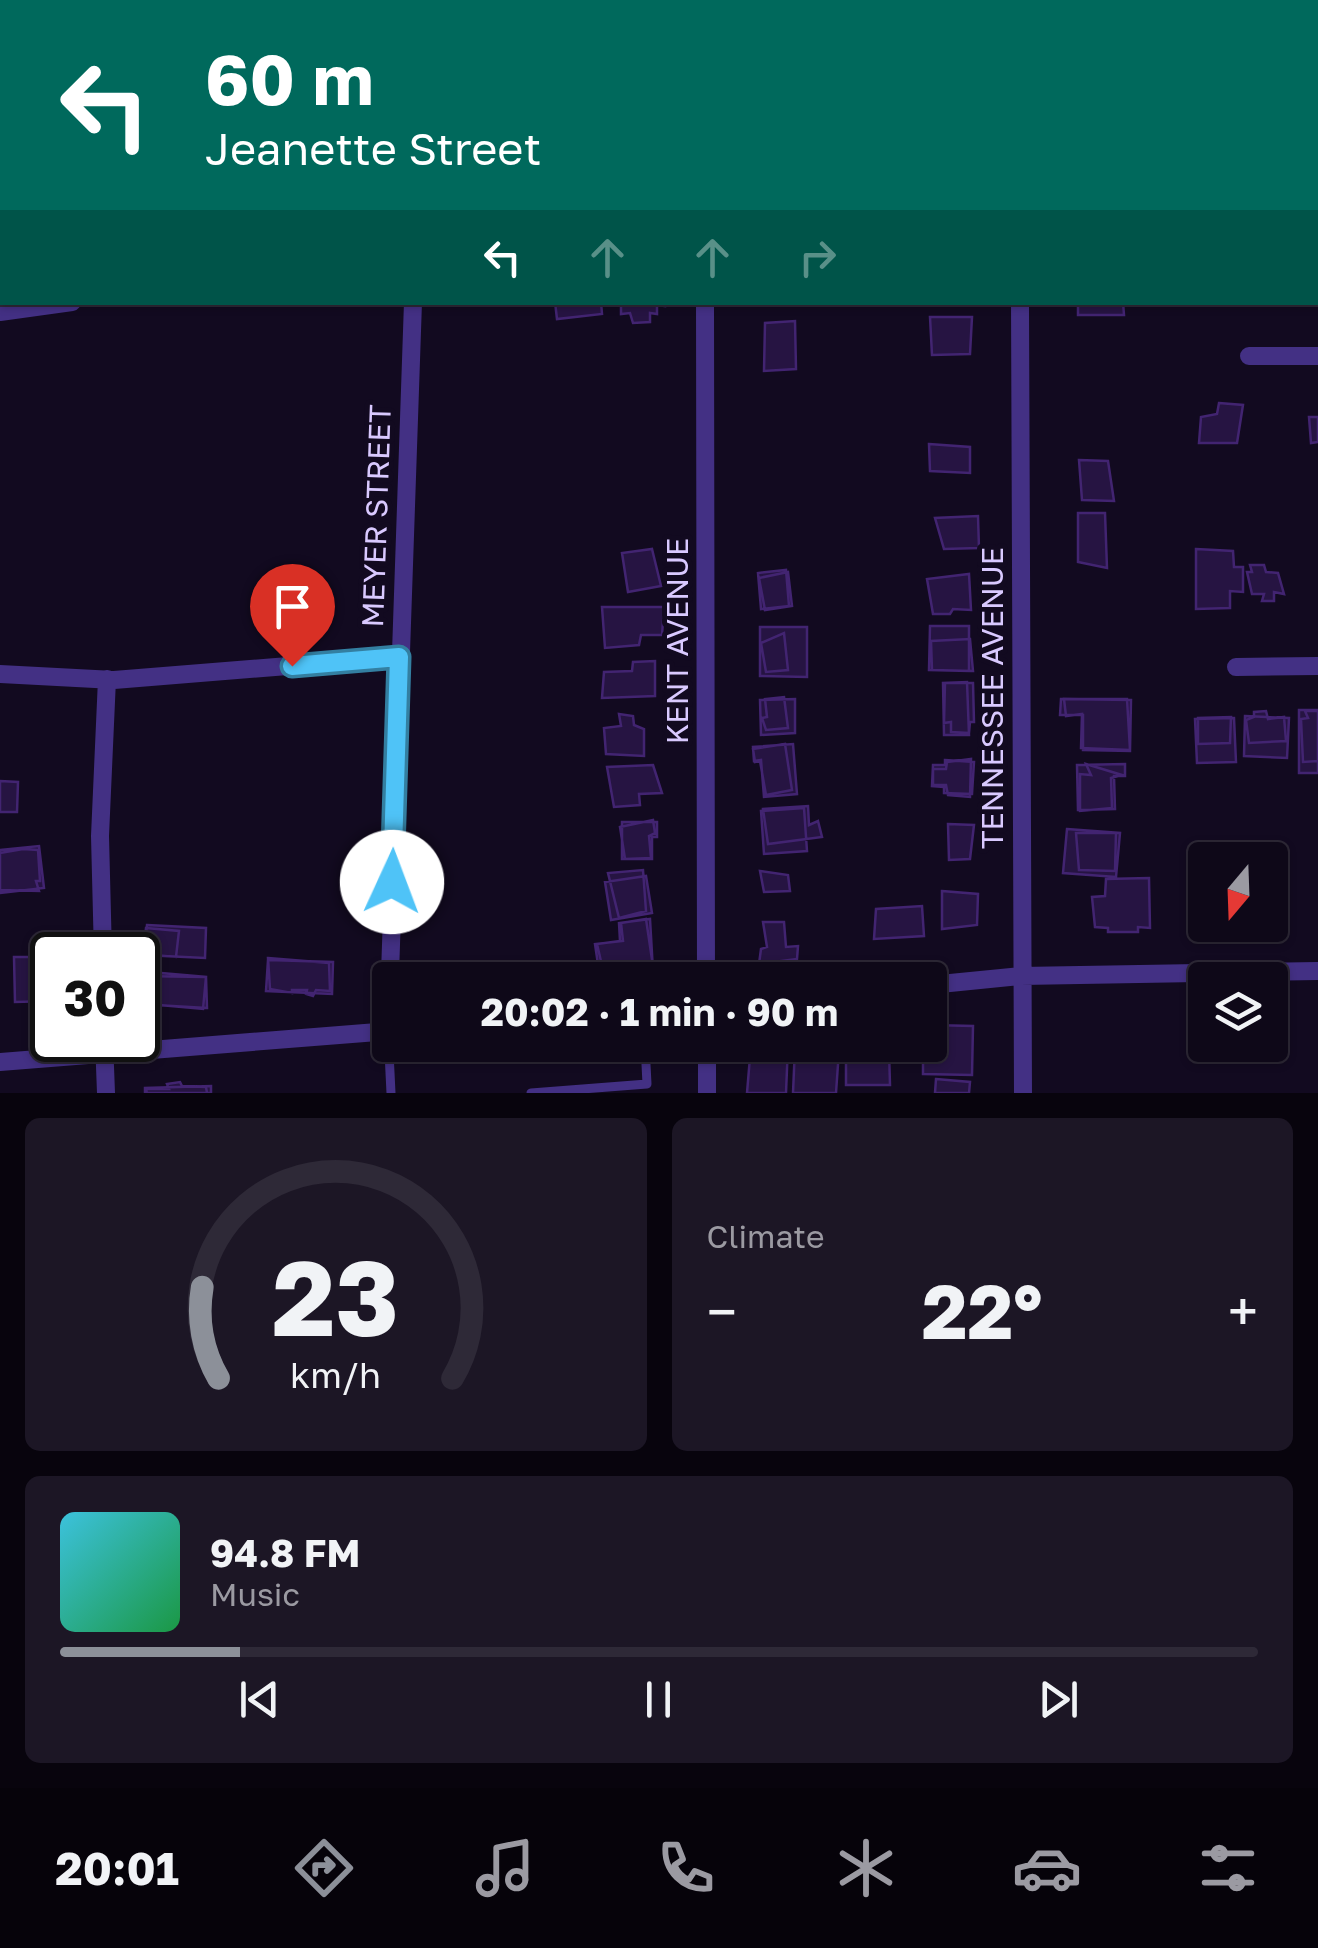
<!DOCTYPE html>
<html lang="en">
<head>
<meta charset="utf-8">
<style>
	:root { --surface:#0e0818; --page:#1c1625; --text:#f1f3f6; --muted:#9b9aa2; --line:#2e2937; --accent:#8c9099 }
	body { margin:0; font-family:"Golos Text",sans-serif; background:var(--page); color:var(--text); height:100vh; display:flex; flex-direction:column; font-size:38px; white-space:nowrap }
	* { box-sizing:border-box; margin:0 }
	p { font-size:32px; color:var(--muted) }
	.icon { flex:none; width:55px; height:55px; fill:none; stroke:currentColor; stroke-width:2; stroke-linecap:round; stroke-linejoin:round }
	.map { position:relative; height:1093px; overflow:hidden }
	.sheet { display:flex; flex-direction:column; gap:25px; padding:25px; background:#08040d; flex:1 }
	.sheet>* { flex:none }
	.guide { position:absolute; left:0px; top:0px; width:1320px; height:305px; box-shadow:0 2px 8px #0004,0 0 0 2px var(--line); background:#00695c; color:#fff; overflow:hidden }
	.needle { width:65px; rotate:199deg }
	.tools { position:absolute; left:1188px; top:842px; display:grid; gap:20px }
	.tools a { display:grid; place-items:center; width:100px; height:100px; border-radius:10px; background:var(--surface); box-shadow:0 2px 8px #0004,0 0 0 2px var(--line); font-size:50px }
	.speed { position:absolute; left:30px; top:932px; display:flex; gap:20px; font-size:50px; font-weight:700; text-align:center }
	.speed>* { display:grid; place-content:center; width:130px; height:130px; border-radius:50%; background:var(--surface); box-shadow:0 2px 8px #0004,0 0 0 2px var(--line); line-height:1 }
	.speed .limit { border:5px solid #111; border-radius:15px; background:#fff; color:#111 }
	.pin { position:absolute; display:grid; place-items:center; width:85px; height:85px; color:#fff; margin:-102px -42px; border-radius:50% 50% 50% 0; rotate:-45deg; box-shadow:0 0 10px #0007 }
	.pin .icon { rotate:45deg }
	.me { position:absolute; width:110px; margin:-55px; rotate:2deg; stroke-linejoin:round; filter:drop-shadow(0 0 8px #0008) }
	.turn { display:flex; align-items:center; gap:35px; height:210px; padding:0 40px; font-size:45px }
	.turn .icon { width:130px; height:130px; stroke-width:2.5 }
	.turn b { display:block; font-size:70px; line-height:85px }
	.lanes { display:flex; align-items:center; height:95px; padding:0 40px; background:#0003; justify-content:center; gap:50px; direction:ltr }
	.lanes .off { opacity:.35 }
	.big { font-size:75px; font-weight:700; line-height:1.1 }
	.sheet .widget { flex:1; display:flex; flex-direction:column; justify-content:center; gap:15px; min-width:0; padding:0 35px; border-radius:15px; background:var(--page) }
	.sheet .dial { align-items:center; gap:0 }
	.dial svg { height:260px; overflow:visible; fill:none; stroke:var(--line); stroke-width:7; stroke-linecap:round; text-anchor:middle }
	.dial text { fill:var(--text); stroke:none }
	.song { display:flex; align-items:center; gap:30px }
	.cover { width:120px; height:120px; border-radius:15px; background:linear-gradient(135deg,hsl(190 70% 55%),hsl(140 70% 35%)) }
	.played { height:10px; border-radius:5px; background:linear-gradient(90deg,var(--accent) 15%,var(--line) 15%) }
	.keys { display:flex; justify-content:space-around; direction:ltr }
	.heat { display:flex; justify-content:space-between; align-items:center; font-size:55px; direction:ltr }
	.sheet .tiles { flex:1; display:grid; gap:25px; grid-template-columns:1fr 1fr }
	.widget:last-child { grid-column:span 2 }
	.trip { position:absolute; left:372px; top:962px; width:575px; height:100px; border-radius:10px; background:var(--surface); box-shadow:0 2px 8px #0004,0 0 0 2px var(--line); font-weight:700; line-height:100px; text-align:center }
	.tab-bar { display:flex; height:160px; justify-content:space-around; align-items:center; background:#06030a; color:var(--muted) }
	.tab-bar .icon { width:70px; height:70px }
	.tab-bar .current { color:var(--accent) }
	.tab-bar b { font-size:45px; color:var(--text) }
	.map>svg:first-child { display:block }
	.building { fill:#261442; stroke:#422471; stroke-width:2.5 }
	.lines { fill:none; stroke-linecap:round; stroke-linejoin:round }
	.lane { stroke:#433084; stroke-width:9 }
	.street { stroke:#433084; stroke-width:18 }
	.route-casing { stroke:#337fa1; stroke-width:25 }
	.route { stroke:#4fc3f7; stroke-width:18 }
	.labels { text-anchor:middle; stroke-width:10; stroke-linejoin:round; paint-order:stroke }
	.street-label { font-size:30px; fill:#d9c9ff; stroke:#120a20 }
</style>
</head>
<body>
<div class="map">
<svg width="1318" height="1093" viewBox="0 0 1318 1093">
	<rect width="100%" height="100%" fill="#120a20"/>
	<path class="building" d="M555 302H601L602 314 557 319Z
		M621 302H665V306L657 305V314L650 313V322L633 323 630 313 621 314Z
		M1078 302H1123L1124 315H1078Z
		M930 317H972L970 354 932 355Z
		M795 321 796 369 764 371 765 323Z
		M1219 403 1243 405 1237 443H1199L1201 417 1217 414Z
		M1309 417H1318V442L1311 443Z
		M929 444 970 447V473L930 471Z
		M1079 460 1108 461 1114 501 1082 500Z
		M1078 513H1105L1107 568 1078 562Z
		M978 516 979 548 944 549 935 518Z
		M652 549 661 586 628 592 622 553Z
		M1196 549 1233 551 1234 567H1243V592L1230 591V608L1196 609Z
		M1250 565H1264L1266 572 1278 573 1284 594 1274 592V601H1262L1264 594H1252L1247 572H1252Z
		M786 570 789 606 761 609 758 573Z
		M788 572 792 606 765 610 759 578Z
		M969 574 971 610 953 609 950 614H933L927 579Z
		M602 607H664L662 635H641L639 645 605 648Z
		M930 626H969V671L929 670Z
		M760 627H807V677L760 676Z
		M784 633 788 670 766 672 761 643Z
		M970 639 973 671 932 670 931 641Z
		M655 661V696L602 698 604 672 632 671 633 662Z
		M967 682 969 735H944L943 683Z
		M945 683H973L974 722H970L969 733 951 732V722L944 723Z
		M784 697 788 728 766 730 762 718 767 717 765 699Z
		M795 699V733L761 735 760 700Z
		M1061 699 1131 700 1130 751 1083 750V715H1060Z
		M1064 699H1127L1130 750 1081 748 1082 714 1066 716Z
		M1299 710H1318V773H1299Z
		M1266 711 1268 719 1284 717 1286 741 1249 743 1246 720 1254 717V712Z
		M1305 711H1318V761L1303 762 1301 719 1308 718Z
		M619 714 633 716 634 725 644 729V756L606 754 604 728 621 726Z
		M1245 716 1289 718 1287 758 1244 756Z
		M1231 717 1230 743 1198 744V718Z
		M1234 718 1236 762 1197 763 1195 719Z
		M785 744 792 790 766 795 760 761 755 762 753 749Z
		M793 744 797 794 764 797 761 760 754 761 753 747Z
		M971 759 970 797 948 795 946 785H933V769H946L947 762Z
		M945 760 974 762 972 794 944 793V787L932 786 933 765H945Z
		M1086 764 1122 775 1111 778 1112 808 1080 811V774L1091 775Z
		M1125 764V776H1114L1115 809 1078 810 1077 765Z
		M653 765 662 793 639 794 640 805 614 807 607 767Z
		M0 781 18 782 17 812H0Z
		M808 806 809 825 818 821 822 837 768 844 763 809Z
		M804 808 807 851 764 854 761 811Z
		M653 820 655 833 649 836 651 858 625 859 620 827Z
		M622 822H657V837H652V859H622Z
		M948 824 974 825 970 859 949 860Z
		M1067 829 1120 833 1116 877 1063 873Z
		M1076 833H1116L1115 871 1079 870Z
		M39 846 44 888 0 893V850Z
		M23 849 38 850 40 881H36L39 891 0 890V853Z
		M643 870 646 911 619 918 608 873Z
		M760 871 788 875 790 891 764 892Z
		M646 876 652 913 611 920 605 882Z
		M1149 878 1150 928 1138 927V932H1108V928L1095 927 1092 897 1105 896 1106 879Z
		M942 891 978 894 977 925 942 929Z
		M922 906 924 936 874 939 876 909Z
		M646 919 654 973 623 978 622 968 599 971 595 944 623 941 621 923Z
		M650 919 653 971 603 970 597 944 620 941 619 923Z
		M763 922H784L786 947 798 946 797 959 759 964 761 949 767 947Z
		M147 925 206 928 205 958 144 955Z
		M146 928 179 931 176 957 143 954Z
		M14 957H52V1001L15 1002Z
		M268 958 329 963 330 991 316 990 313 996 306 994 307 990H292V993L270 989Z
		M268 960 333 962 332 994 266 991Z
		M138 971 206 977 203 1009 138 1003Z
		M138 976 206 977 207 1008 138 1004Z
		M930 1025 973 1026 972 1075 923 1074V1045H930Z
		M751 1045H788L786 1093H747Z
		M795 1047 839 1050 836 1093H793Z
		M889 1050 890 1085H846V1051Z
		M936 1079 970 1082 969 1093H935Z
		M180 1082 182 1086 206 1087 207 1093H147L146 1089H169L167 1084Z
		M211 1086V1093H145V1088Z"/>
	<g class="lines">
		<path class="lane" d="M388 1032 391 1093
			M531 1093 647 1084 645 1045"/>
		<path class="street" d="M600 0V2
			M1020 0V2
			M705 302 706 980
			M1020 302 1023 1093
			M0 312 72 302
			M1249 356H1318
			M1236 667 1318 666
			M0 674 114 680 399 657
			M103 955 100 836 107 679
			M930 985 1021 976 1318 971
			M388 1032 413 302
			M104 1040 106 1093
			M707 1045V1093
			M0 1062 390 1031"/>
	</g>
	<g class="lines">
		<g class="route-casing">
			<path id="route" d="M292 666 399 657 392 882"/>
		</g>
		<use href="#route" class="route"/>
	</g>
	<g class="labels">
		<g class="street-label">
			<text transform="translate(377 516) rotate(-88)" y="10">MEYER STREET</text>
			<text transform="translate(678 641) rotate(-90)" y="10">KENT AVENUE</text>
			<text transform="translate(993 698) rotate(-90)" y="10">TENNESSEE AVENUE</text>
		</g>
	</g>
</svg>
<div class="tools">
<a><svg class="needle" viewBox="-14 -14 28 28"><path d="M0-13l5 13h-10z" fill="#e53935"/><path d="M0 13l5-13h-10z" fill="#9b9aa2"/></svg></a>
<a><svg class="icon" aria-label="layers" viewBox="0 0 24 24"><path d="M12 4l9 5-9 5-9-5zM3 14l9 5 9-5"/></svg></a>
</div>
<div class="speed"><div class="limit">30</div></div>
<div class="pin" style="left:292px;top:666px;background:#d93025"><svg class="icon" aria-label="arrive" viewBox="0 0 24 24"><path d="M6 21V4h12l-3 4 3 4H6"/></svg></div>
<svg class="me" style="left:392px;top:882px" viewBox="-20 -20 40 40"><circle r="19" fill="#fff"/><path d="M0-13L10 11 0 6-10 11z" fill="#4fc3f7"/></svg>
<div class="trip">20:02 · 1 min · 90 m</div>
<div class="guide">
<div class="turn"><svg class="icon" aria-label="left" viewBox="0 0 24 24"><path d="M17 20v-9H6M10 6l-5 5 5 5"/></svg><div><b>60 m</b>Jeanette Street</div></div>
<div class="lanes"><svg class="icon" aria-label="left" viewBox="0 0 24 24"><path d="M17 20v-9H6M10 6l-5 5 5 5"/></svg><svg class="icon off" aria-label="ahead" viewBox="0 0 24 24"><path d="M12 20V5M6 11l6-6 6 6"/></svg><svg class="icon off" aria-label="ahead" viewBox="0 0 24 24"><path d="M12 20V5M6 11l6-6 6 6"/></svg><svg class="icon off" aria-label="right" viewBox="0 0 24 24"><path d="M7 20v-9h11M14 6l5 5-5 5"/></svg></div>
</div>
</div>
<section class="sheet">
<div class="tiles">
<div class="widget dial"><svg viewBox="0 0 100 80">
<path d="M14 69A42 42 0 1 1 86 69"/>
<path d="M14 69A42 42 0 0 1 9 41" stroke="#8c9099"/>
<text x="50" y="56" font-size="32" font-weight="700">23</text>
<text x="50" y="72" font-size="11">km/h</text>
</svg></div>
<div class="widget"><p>Climate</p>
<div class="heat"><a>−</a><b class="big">22°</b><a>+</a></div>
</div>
<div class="widget">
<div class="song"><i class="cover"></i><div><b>94.8 FM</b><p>Music</p></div></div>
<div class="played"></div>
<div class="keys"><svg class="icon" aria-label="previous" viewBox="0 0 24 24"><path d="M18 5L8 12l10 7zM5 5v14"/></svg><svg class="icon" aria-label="pause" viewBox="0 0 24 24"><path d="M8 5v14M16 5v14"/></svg><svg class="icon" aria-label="next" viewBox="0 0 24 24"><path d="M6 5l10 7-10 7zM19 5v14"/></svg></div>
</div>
</div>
</section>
<nav class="tab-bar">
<b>20:01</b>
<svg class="icon current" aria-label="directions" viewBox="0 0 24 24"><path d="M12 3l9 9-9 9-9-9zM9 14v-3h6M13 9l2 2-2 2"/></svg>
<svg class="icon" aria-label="music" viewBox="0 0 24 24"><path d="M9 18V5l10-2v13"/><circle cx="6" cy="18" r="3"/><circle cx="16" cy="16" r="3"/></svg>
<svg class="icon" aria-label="phone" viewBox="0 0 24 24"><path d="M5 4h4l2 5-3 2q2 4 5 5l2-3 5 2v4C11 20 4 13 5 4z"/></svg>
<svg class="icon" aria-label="climate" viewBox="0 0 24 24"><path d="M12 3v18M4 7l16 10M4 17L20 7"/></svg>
<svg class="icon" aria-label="car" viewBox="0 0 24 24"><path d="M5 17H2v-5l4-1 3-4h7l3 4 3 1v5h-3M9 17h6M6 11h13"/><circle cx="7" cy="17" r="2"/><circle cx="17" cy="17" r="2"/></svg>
<svg class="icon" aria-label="filters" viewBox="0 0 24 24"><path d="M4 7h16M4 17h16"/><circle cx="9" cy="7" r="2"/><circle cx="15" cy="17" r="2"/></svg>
</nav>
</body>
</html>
